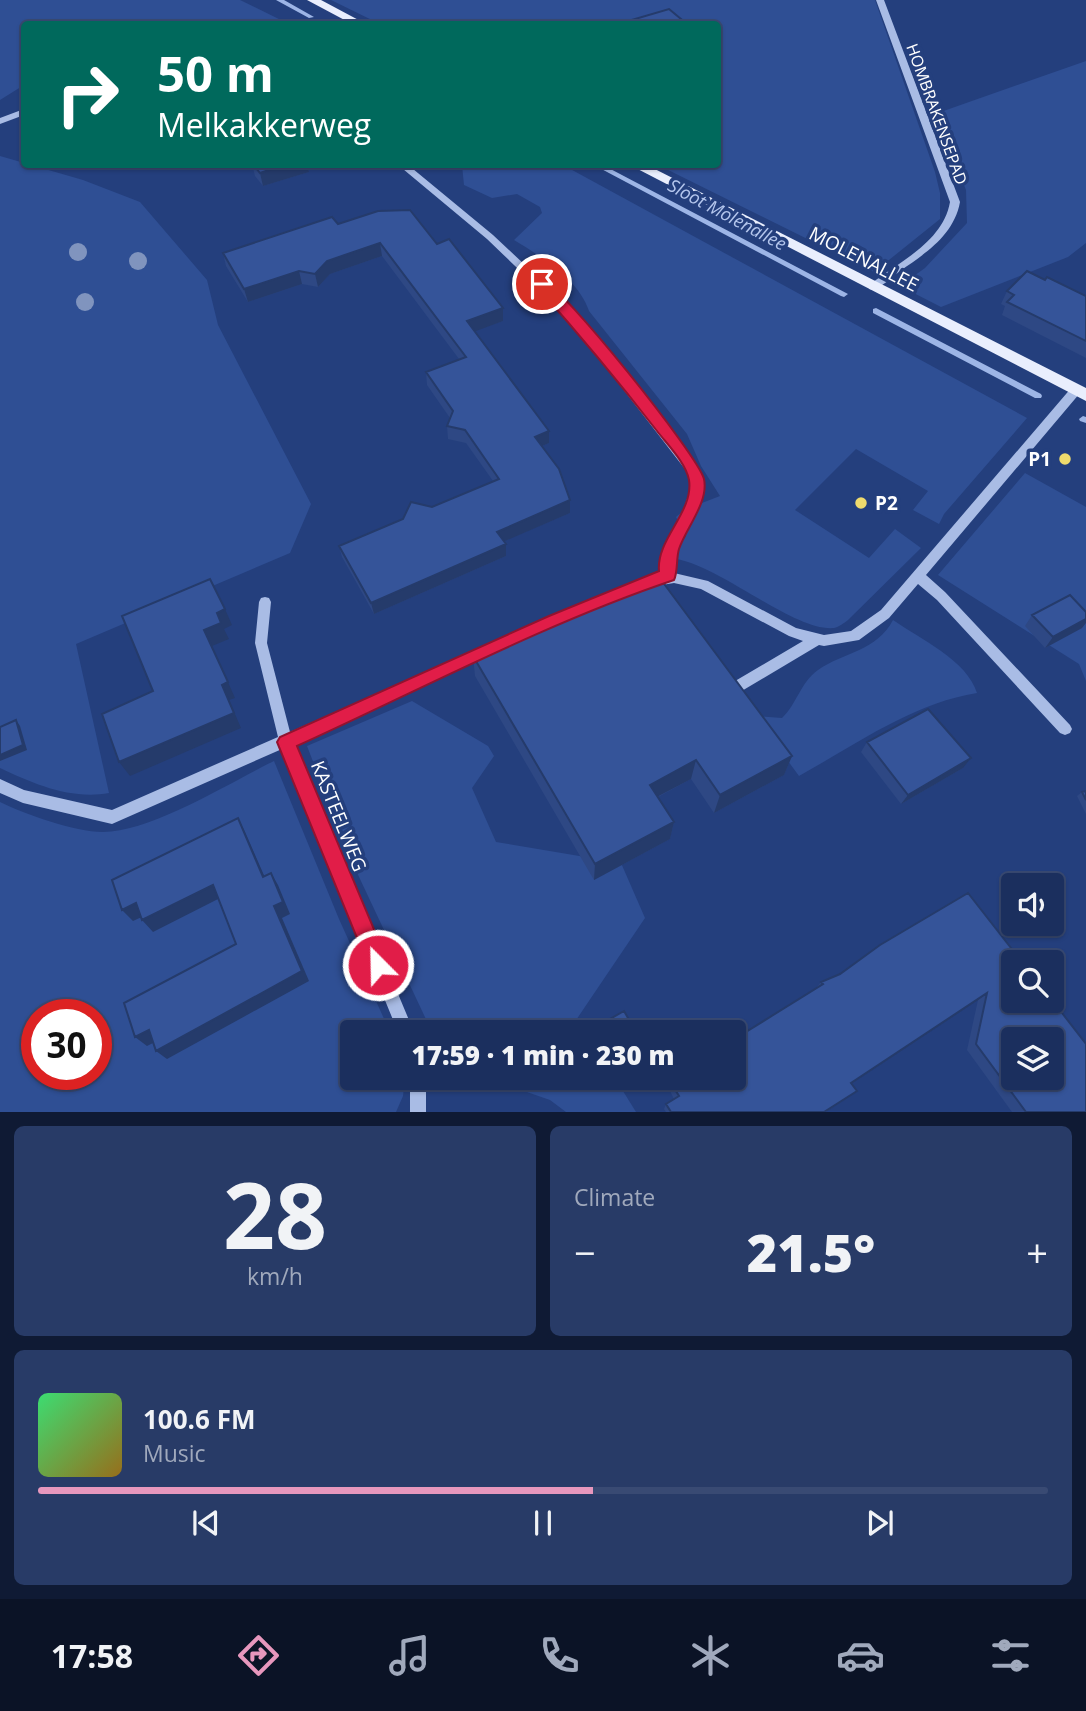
<!DOCTYPE html>
<html lang="en">
<head>
<meta charset="utf-8">
<style>
	:root { --surface:#1b2f5e; --page:#283b67; --text:#f1f3f6; --muted:#a0a9bc; --line:#394a73; --accent:#e797bd }
	body { margin:0; font-family:"Open Sans",sans-serif; background:var(--page); color:var(--text); height:100vh; display:flex; flex-direction:column; font-size:26px; white-space:nowrap }
	* { box-sizing:border-box; margin:0 }
	p { font-size:23px; color:var(--muted) }
	.icon { flex:none; width:38px; height:38px; fill:none; stroke:currentColor; stroke-width:2; stroke-linecap:round; stroke-linejoin:round }
	.map { position:relative; height:1112px; overflow:hidden }
	.details { display:flex; flex-direction:column; gap:14px; padding:14px; background:#0f1a34; flex:1 }
	.details>* { flex:none }
	.top-card { position:absolute; left:21px; top:21px; width:700px; height:147px; border-radius:7px; box-shadow:0 2px 5px #0004,0 0 0 2px var(--line); background:#00695c; color:#fff; overflow:hidden }
	.fabs { position:absolute; left:1001px; top:873px; display:grid; gap:14px }
	.fabs a { display:grid; place-items:center; width:63px; height:63px; border-radius:7px; background:var(--surface); box-shadow:0 2px 5px #0004,0 0 0 2px var(--line); font-size:35px }
	.speed { position:absolute; left:21px; top:999px; display:flex; gap:14px; font-size:35px; font-weight:700; text-align:center }
	.speed>* { display:grid; place-content:center; width:91px; height:91px; border-radius:50%; background:var(--surface); box-shadow:0 2px 5px #0004,0 0 0 2px var(--line); line-height:1 }
	.speed .limit { border:10px solid #d22; background:#fff; color:#111 }
	.pin { position:absolute; display:grid; place-items:center; width:60px; height:60px; color:#fff; margin:-30px; border:4px solid #fff; border-radius:50%; box-shadow:0 2px 7px #0007 }
	.me { position:absolute; width:77px; margin:-38px; rotate:337deg; stroke-linejoin:round; filter:drop-shadow(0 0 5px #0008) }
	.turn { display:flex; align-items:center; gap:24px; height:147px; padding:0 21px; font-size:32px }
	.turn .icon { width:91px; height:91px; stroke-width:2.5 }
	.turn b { display:block; font-size:49px; line-height:60px }
	.big { font-size:52px; font-weight:800; line-height:1.1 }
	.details .card { flex:1; display:flex; flex-direction:column; justify-content:center; gap:10px; min-width:0; padding:0 24px; border-radius:10px; background:var(--page) }
	.details .dial { align-items:center; gap:0 }
	.dial b { font-size:91px; line-height:1 }
	.song { display:flex; align-items:center; gap:21px }
	.cover { width:84px; height:84px; border-radius:10px; background:linear-gradient(135deg,hsl(140 70% 55%),hsl(40 70% 35%)) }
	.played { height:7px; border-radius:4px; background:linear-gradient(90deg,var(--accent) 55%,var(--line) 55%) }
	.keys { display:flex; justify-content:space-around; direction:ltr }
	.heat { display:flex; justify-content:space-between; align-items:center; font-size:38px; direction:ltr }
	.details .tiles { flex:1; display:grid; gap:14px; grid-template-columns:1fr 1fr }
	.card:last-child { grid-column:span 2 }
	.trip { position:absolute; left:340px; top:1020px; width:406px; height:70px; border-radius:7px; background:var(--surface); box-shadow:0 2px 5px #0004,0 0 0 2px var(--line); font-weight:800; line-height:70px; text-align:center }
	.tab-bar { display:flex; height:112px; justify-content:space-around; align-items:center; background:#0b1326; color:var(--muted) }
	.tab-bar .icon { width:49px; height:49px }
	.tab-bar .active { color:var(--accent) }
	.tab-bar b { font-size:32px; color:var(--text) }
	.map>svg:first-child { display:block }
	.green { fill:#2f4f94; fill-rule:evenodd }
	.lines { fill:none; stroke-linecap:round; stroke-linejoin:round }
	.stream { fill:#9db5e6; fill-rule:evenodd }
	.minor { fill:#a9bce5; fill-rule:evenodd }
	.major { fill:#e9eefd; fill-rule:evenodd }
	.tree { fill:#8094be }
	.wall { fill:#2e4884 }
	.shaded-wall { fill:#253b6b }
	.building { fill:#355499; stroke:#253b6b; stroke-width:2; fill-rule:evenodd }
	.route { fill:#e11d48; stroke:#92132f; stroke-width:2 }
	.poi-dot { fill:#efdb6d; stroke:#243f7d; stroke-width:2.5 }
	.labels { text-anchor:middle; stroke-width:7; stroke-linejoin:round; paint-order:stroke }
	.far-street-label { font-size:16px; fill:#fff; stroke:#243f7d }
	.far-water-label { font-size:18px; font-style:italic; fill:#b4c6ed; stroke:#243f7d }
	.street-label { font-size:19px; fill:#fff; stroke:#243f7d }
	.poi-label { font-size:19px; font-weight:bold; fill:#fff; stroke:#243f7d; text-anchor:end }
</style>
</head>
<body>
<div class="map">
<svg width="1086" height="1113" viewBox="0 0 1086 1113">
	<rect width="100%" height="100%" fill="#243f7d"/>
	<path class="green" d="M0 0H240L289 24H24V85L0 100Z
		M331 0H875L935 172 940 193V219L874 272 658 165 718 164V24H380Z
		M1086 61V243L1068 257 941 307 900 286 925 268 967 223 966 190 935 114Z
		M0 156 83 180 140 202 207 280 218 325 311 504 290 553 76 644 109 793C71 800 34 784 0 768Z
		M462 165H563L1027 418 944 514 939 524 913 510 928 491 856 449 795 510 869 558 895 529 921 548 848 620C844 623 839 627 834 628 793 632 717 562 670 558L686 536 676 517 684 510 720 496 701 466 687 434 589 311C579 280 542 257 514 240L542 213 540 207 517 194 492 198 464 185Z
		M1025 473 1086 507V681L1079 664 938 575Z
		M893 620C920 639 967 660 977 693 913 703 855 745 799 776L755 716 782 718C797 704 800 683 818 670 844 652 877 651 893 620Z
		M412 701 488 746 494 756 472 788 496 842 621 863 645 918 568 1032H432L352 862 307 746Z
		M274 761 339 919 390 1032H352V1078H405L403 1096 396 1112H0V802C24 814 76 832 102 832 149 833 231 782 274 761ZM37 1015H96V1074H37Z
		M451 1078H588L597 1089 618 1083 636 1112H566L550 1100 524 1091 452 1082Z"/>
	<g class="lines">
		<path class="stream" d="M276 0H284L314 17 309 18Z
			M592 164H601L848 294 844 297 841 296Z
			M876 308 1041 394 1042 396 1041 398H1035L873 313V309Z
			M1083 416 1086 417V423L1080 421 1079 419Z"/>
		<path class="minor" d="M876 0H884L960 202C954 235 926 253 900 271 891 278 883 286 873 290L869 289V285C899 262 943 242 950 202Z
			M24 109V115L0 124V118Z
			M397 164H407L493 235 573 310 694 464C717 500 672 533 674 573L708 581 796 628 824 635 851 631 881 610 1072 387H1080L1081 390 1080 393 926 575 945 592 1070 725 1072 729 1070 733 1065 735 1060 733 937 600 918 584 889 618 859 640 824 646 819 645 740 692 735 694 730 692 728 688 730 684 803 641 789 636 701 589 674 583 643 588 639 587 637 583 639 579 662 575C660 538 698 502 688 473L565 314 487 239Z
			M265 597 269 598 271 602 267 643 290 732 480 648 485 646 490 648 492 652 490 656 293 743 414 1032H398L282 749 112 824 23 803 0 793V779L24 790 112 810 278 737 255 643 259 602 261 598Z
			M410 1078H426V1113H410Z"/>
		<path class="major" d="M307 0H321L366 24H352Z
			M628 164H645L1086 388V401Z"/>
	</g>
	<g class="tree">
		<circle cx="78" cy="252" r="9"/>
		<circle cx="138" cy="261" r="9"/>
		<circle cx="85" cy="302" r="9"/>
	</g>
	<path class="wall" d="M252 164H307L309 172 263 186 255 176Z
		M338 224 437 244 503 308V321L474 331 549 431V443L542 446 570 500V513L504 541 506 556 374 614 342 557 339 546 493 481 466 443 448 439 447 426 450 418 427 385 426 372 459 359 382 256 330 274 318 287 302 284 248 302 226 266 223 253Z
		M1045 280 1086 296V358L1002 315 1005 306 1001 304 1007 291Z
		M1032 615 1082 628 1045 648 1025 626Z
		M473 656 792 756 784 775 714 813 691 779 658 797 674 822 670 839 594 880 475 676Z
		M867 742 963 768 901 804 861 752Z
		M1086 791V814L1077 796 1082 792Z
		M968 893 1086 1112H1012L967 1050 978 1000 851 1084 857 1091 826 1112H666L664 1109 666 1104 674 1099 667 1085 669 1080 816 988 821 982 840 974Z"/>
	<path class="shaded-wall" d="M287 164H307L309 172 263 186 260 173Z
		M380 243 382 256 330 274 318 287 315 274 327 261Z
		M299 271 302 284 248 302 244 289Z
		M503 308V321L468 334 467 321Z
		M549 431V443L535 449V437Z
		M570 500V513L498 544 497 532Z
		M506 544V556L374 614 371 603Z
		M225 609 232 625 224 629 229 639 212 646 235 698 229 700 241 728 130 776 119 762 222 685 204 630 217 613Z
		M1086 619V623L1082 628 1045 648 1053 637Z
		M16 720 20 726 27 750 0 761V755Z
		M792 756 784 775 714 813 720 795Z
		M971 758 963 768 901 804 908 795Z
		M696 760 691 779 647 802 650 785Z
		M238 818 245 832 270 889 263 877Z
		M674 822 670 839 594 880 595 864Z
		M271 873 278 885 290 914 282 918 309 981 167 1059 156 1051 274 906Z
		M213 885 222 897 153 932 142 920Z
		M136 903 146 915 133 921 122 910Z
		M987 993 978 1000 845 1088 851 1083Z
		M149 1030 161 1039 147 1046 135 1037Z"/>
	<path class="building" d="M669 9 687 24H618Z
		M253 164H287L260 173Z
		M410 210 437 244 449 239 503 308 467 321 549 431 535 437 559 469 570 500 497 532 506 544 371 603 339 546 403 519 411 502 432 507 499 479 465 430 447 426 453 411 426 372 466 357 380 243 327 261 315 274 299 271 244 289 223 253 332 217 338 224 378 211Z
		M1027 271 1045 280 1047 277 1086 296V341L1007 302 1014 295 1007 291Z
		M656 573 792 756 720 795 696 760 650 785 674 822 595 864 473 656Z
		M210 579 225 609 217 613 221 623 204 630 228 682 222 685 234 713 119 762 102 714 153 691 122 616Z
		M1070 595 1086 612V619L1053 637 1032 615Z
		M928 709 971 758 908 795 867 742Z
		M16 720 23 745 0 755V727Z
		M1086 791V800L1082 792Z
		M238 818 263 877 271 873 283 902 274 906 302 971 156 1051 149 1030 135 1037 124 1003 236 944 213 885 142 920 136 903 122 910 112 880Z
		M968 893 1022 962H1013V1001L1052 1000 1086 1044V1112H1026L976 1044 987 993 851 1083 857 1091 824 1112H671L666 1104 679 1096 669 1080 672 1078H733V1040L823 984 821 982 840 974 880 945ZM1013 1040H1052V1078H1013Z
		M624 1011 636 1032H587Z"/>
	<path class="route" d="M542 279C562 286 698 455 704 479 709 502 686 528 679 549 676 559 678 572 674 580 546 623 420 690 297 746L389 965 386 972 378 975 371 972 368 965 277 742 280 737 549 616 659 571C656 539 694 512 689 480 686 463 667 444 657 431 618 381 579 334 537 287V281Z"/>
	<g class="poi-dot">
		<circle cx="1065" cy="459" r="7"/>
		<circle cx="861" cy="503" r="7"/>
	</g>
	<g class="labels">
		<g class="far-street-label">
			<text transform="translate(937 114) rotate(70)" y="6">HOMBRAKENSEPAD</text>
		</g>
		<g class="far-water-label">
			<text transform="translate(727 215) rotate(28)" y="6">Sloot Molenallee</text>
		</g>
		<g class="street-label">
			<text transform="translate(864 259) rotate(27)" y="7">MOLENALLEE</text>
			<text transform="translate(339 816) rotate(68)" y="7">KASTEELWEG</text>
		</g>
		<g class="poi-label">
			<text x="1051" y="466">P1</text>
			<text x="875" y="510" text-anchor="start">P2</text>
		</g>
	</g>
</svg>
<div class="fabs">
<a><svg class="icon" aria-label="sound" viewBox="0 0 24 24"><path d="M4 9h4l5-4v14l-5-4H4zM17 9q2 3 0 6"/></svg></a>
<a><svg class="icon" aria-label="search" viewBox="0 0 24 24"><circle cx="10" cy="10" r="6"/><path d="M15 15l6 6"/></svg></a>
<a><svg class="icon" aria-label="layers" viewBox="0 0 24 24"><path d="M12 4l9 5-9 5-9-5zM3 14l9 5 9-5"/></svg></a>
</div>
<div class="speed"><div class="limit">30</div></div>
<div class="pin" style="left:542px;top:284px;background:#d93025"><svg class="icon" aria-label="arrive" viewBox="0 0 24 24"><path d="M6 21V4h12l-3 4 3 4H6"/></svg></div>
<svg class="me" style="left:378px;top:965px" viewBox="-20 -20 40 40"><circle r="17" fill="#e11d48" stroke="#fff" stroke-width="3"/><path d="M0-11L8 9 0 5-8 9z" fill="#fff"/></svg>
<div class="trip">17:59 · 1 min · 230 m</div>
<div class="top-card">
<div class="turn"><svg class="icon" aria-label="right" viewBox="0 0 24 24"><path d="M7 20v-9h11M14 6l5 5-5 5"/></svg><div><b>50 m</b>Melkakkerweg</div></div>
</div>
</div>
<section class="details">
<div class="tiles">
<div class="card dial"><b>28</b><p>km/h</p></div>
<div class="card"><p>Climate</p>
<div class="heat"><a>−</a><b class="big">21.5°</b><a>+</a></div>
</div>
<div class="card">
<div class="song"><i class="cover"></i><div><b>100.6 FM</b><p>Music</p></div></div>
<div class="played"></div>
<div class="keys"><svg class="icon" aria-label="previous" viewBox="0 0 24 24"><path d="M18 5L8 12l10 7zM5 5v14"/></svg><svg class="icon" aria-label="pause" viewBox="0 0 24 24"><path d="M8 5v14M16 5v14"/></svg><svg class="icon" aria-label="next" viewBox="0 0 24 24"><path d="M6 5l10 7-10 7zM19 5v14"/></svg></div>
</div>
</div>
</section>
<nav class="tab-bar">
<b>17:58</b>
<svg class="icon active" aria-label="directions" viewBox="0 0 24 24"><path d="M12 3l9 9-9 9-9-9zM9 14v-3h6M13 9l2 2-2 2"/></svg>
<svg class="icon" aria-label="music" viewBox="0 0 24 24"><path d="M9 18V5l10-2v13"/><circle cx="6" cy="18" r="3"/><circle cx="16" cy="16" r="3"/></svg>
<svg class="icon" aria-label="phone" viewBox="0 0 24 24"><path d="M5 4h4l2 5-3 2q2 4 5 5l2-3 5 2v4C11 20 4 13 5 4z"/></svg>
<svg class="icon" aria-label="climate" viewBox="0 0 24 24"><path d="M12 3v18M4 7l16 10M4 17L20 7"/></svg>
<svg class="icon" aria-label="car" viewBox="0 0 24 24"><path d="M5 17H2v-5l4-1 3-4h7l3 4 3 1v5h-3M9 17h6M6 11h13"/><circle cx="7" cy="17" r="2"/><circle cx="17" cy="17" r="2"/></svg>
<svg class="icon" aria-label="filters" viewBox="0 0 24 24"><path d="M4 7h16M4 17h16"/><circle cx="9" cy="7" r="2"/><circle cx="15" cy="17" r="2"/></svg>
</nav>
</body>
</html>
